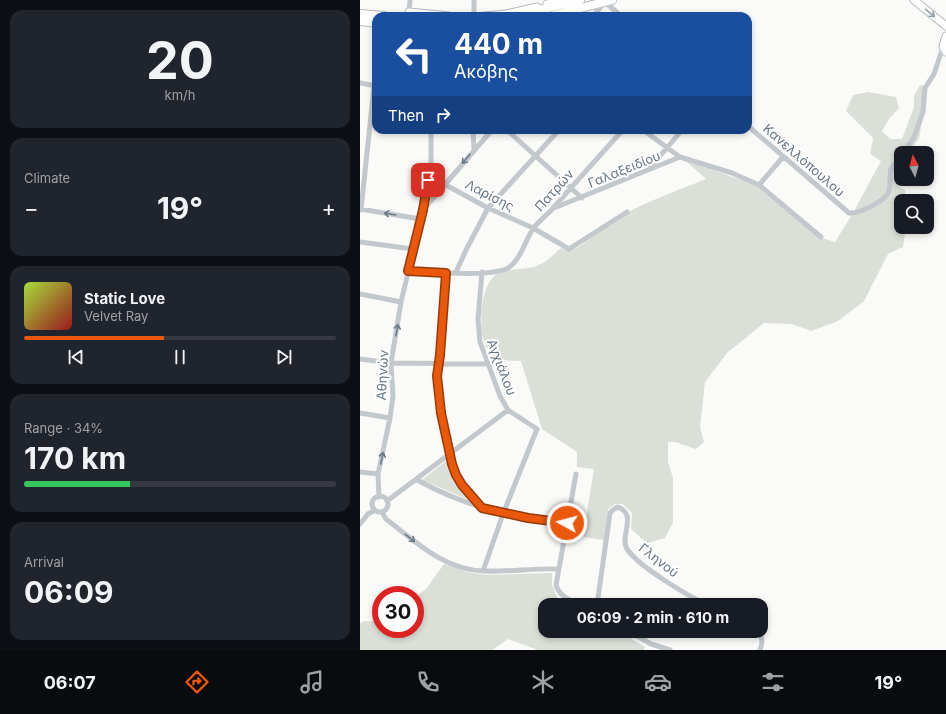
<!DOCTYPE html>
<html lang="en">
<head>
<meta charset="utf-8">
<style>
	:root { --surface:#171b24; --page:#20242c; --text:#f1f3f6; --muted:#9ea1a6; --line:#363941; --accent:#ea580c }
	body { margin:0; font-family:Inter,sans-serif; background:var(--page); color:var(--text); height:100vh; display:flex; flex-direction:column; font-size:15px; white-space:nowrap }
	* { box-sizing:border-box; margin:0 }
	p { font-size:13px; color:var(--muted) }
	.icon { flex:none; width:22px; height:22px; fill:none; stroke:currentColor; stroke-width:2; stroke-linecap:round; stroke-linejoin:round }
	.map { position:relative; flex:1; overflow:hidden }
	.drawer { display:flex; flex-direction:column; gap:10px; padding:10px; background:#0d0f14; width:360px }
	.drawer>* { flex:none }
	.hud { position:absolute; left:12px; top:12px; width:380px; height:122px; border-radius:12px; box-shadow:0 2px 6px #0003; background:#1a4fa0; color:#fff; overflow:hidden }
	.needle { width:26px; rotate:354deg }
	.tools { position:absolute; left:534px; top:146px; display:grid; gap:8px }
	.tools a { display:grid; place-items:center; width:40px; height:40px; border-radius:8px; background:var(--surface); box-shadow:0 2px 6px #0003; font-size:20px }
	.speed { position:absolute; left:12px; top:586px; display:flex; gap:8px; font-size:20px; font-weight:700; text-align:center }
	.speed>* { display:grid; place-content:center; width:52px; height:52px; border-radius:50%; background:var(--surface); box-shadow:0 2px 6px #0003; line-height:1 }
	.speed .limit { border:6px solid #d22; background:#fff; color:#111 }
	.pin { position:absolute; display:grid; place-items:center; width:34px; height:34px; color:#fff; margin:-17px; border-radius:8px; box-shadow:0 2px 6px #0006 }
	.me { position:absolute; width:44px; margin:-22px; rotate:277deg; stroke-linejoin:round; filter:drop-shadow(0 0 3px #0008) }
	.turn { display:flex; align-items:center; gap:14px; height:84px; padding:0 16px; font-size:18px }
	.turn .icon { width:52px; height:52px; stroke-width:2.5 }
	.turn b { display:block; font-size:28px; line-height:34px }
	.then { display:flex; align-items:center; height:38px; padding:0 16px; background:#0003; gap:8px; font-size:15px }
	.big { font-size:30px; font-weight:700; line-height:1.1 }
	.drawer .widget { flex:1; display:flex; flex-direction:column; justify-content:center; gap:6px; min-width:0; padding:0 14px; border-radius:12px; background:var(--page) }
	.drawer .dial { align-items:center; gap:0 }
	.dial b { font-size:52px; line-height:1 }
	.song { display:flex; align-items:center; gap:12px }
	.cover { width:48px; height:48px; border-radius:6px; background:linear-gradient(135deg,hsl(80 70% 55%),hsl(0 70% 35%)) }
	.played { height:4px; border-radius:2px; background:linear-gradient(90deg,var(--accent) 45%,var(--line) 45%) }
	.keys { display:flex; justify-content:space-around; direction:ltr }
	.heat { display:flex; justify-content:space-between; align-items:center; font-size:22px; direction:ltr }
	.charge { height:6px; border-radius:3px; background:linear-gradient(90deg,#34c759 34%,var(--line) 0) }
	.trip { position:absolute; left:178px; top:598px; width:230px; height:40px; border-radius:12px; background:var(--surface); box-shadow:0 2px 6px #0003; font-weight:700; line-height:40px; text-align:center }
	.dock { display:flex; height:64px; justify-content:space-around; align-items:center; background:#090b0e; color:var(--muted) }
	.dock .icon { width:28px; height:28px }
	.dock .selected { color:var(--accent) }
	.dock b { font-size:18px; color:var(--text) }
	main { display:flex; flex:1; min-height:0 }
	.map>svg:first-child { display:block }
	.green { fill:#dadfd7 }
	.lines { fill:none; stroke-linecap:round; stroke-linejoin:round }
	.secondary-casing { stroke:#b3babf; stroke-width:9 }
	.primary-casing { stroke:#b5babe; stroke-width:10 }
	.street { stroke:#c3c8cc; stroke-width:5 }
	.secondary { stroke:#fff; stroke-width:7 }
	.primary { stroke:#fff; stroke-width:8 }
	.oneway { stroke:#939fa8 }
	.oneway2 { stroke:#6a7a87 }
	.route-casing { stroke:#983908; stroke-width:10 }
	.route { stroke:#ea580c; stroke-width:7 }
	.labels { text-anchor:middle; stroke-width:4; stroke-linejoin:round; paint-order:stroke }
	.street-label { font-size:13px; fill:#657683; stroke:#fff }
</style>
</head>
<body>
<main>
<section class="drawer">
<div class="widget dial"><b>20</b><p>km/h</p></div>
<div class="widget"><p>Climate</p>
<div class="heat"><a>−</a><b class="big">19°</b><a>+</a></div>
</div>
<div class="widget">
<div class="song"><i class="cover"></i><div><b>Static Love</b><p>Velvet Ray</p></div></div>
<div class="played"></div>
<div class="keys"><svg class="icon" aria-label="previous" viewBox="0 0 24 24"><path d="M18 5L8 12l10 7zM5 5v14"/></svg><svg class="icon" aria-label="pause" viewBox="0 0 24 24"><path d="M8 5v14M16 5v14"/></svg><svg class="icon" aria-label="next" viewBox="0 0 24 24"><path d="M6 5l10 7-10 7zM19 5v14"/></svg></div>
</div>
<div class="widget"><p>Range · 34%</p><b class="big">170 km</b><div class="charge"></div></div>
<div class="widget"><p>Arrival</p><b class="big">06:09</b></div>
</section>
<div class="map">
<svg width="586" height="650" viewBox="0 0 586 650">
	<rect width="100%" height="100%" fill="#fafaf8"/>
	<path class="green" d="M560 85 564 86 566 95 559 139 547 153H541L538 186 545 190 546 201H541V227H546L543 247 528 254 504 301 478 321 451 331 432 324 404 323 367 353 345 382 340 427 344 442 336 449 315 442H308V462L313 478V522L305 538 287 543 271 529 272 513 263 504H255L248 509 244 540 223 537 234 469 217 467V452L182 429 161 361 134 360C130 353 125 346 123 338 119 323 121 283 137 274 150 267 166 271 179 265 187 262 195 253 201 248 216 256 233 234 245 226 275 205 312 193 346 179L326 161 393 184 459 237 475 242 493 213 521 161 510 154 513 138 486 111 493 95 508 92 536 97 539 108 529 119 522 131 530 139H542L554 107V96Z
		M87 460 99 486 114 502 62 480Z
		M84 564 107 572 127 575 192 573V585L198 599 211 605H185V631H259L285 647 284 650H178L148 639 132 650H0V623L4 621 21 622V629H55V597L66 589Z"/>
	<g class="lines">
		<g class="secondary-casing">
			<path id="secondary" d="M554 0 586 26
				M187 4 202 0
				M49 16V12L89 16
				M124 16 146 14 177 7
				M586 36 583 47 586 52"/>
		</g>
		<g class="primary-casing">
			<path id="primary" d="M0 14 24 16
				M155 16 220 0
				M190 16 252 0
				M0 21 16 23"/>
		</g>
		<path class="street" d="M114 0V16
			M49 12 50 0
			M233 16 245 2 261 16
			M0 83 16 86
			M388 126 489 213C499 214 526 201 529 191 531 184 529 177 531 169L541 173
			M113 130 114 149
			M147 130 222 198
			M283 130 320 157 372 173 399 185 461 237
			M543 153 554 137 563 112 565 88 574 74 583 47
			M71 166 75 177 84 184 128 208 173 228 209 249 267 212
			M289 169 322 130
			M531 169 541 155
			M399 185 423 157
			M194 208 320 157
			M0 209 60 219
			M1 210 14 86
			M63 210 132 130
			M0 242 53 249
			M48 271C71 272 126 277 146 269 160 263 165 240 173 229 178 221 188 215 194 207 217 181 240 155 263 130
			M96 272 106 250 128 208 199 130
			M122 272 118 319 120 342 140 396 148 410 177 429 143 514 123 571
			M86 273 80 355 77 376 78 392 92 464 102 485 122 508
			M0 294 41 302
			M0 359 31 363 128 364
			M0 413 30 418
			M0 472 18 474
			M216 474 196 585C199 596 210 600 220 605
			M57 480C108 508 150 516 207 523
			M12 504a8 8 0 1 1 16 0a8 8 0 1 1-16 0Z
			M19 497 18 474 30 418 33 396 31 363 41 302 63 210 71 165V130
			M27 501 148 410
			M22 512 26 519C56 542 84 570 124 571 149 572 174 568 198 569
			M0 524 8 514 15 510
			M237 605 250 513 254 509 258 507C278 515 259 536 267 549 279 567 327 595 347 605
			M268 631 291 644 310 650
			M397 631C403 637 403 642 400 650"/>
		<use href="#secondary" class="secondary"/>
		<use href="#primary" class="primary"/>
	</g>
	<defs><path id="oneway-shaft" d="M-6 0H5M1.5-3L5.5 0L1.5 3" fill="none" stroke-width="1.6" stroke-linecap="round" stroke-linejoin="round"/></defs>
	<use class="oneway" href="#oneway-shaft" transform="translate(570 13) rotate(39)"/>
	<g class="oneway2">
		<use href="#oneway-shaft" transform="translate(106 159) rotate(130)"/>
		<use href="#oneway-shaft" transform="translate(30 214) rotate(-171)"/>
		<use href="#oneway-shaft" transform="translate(37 330) rotate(-80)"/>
		<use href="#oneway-shaft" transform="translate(22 458) rotate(-78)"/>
		<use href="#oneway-shaft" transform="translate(50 538) rotate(38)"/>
	</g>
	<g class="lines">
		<g class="route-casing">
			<path id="route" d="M68 180 63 210 48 271 86 273 80 355 77 376 81 413 92 464 96 475 102 485 122 508 168 518 207 523"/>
		</g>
		<use href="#route" class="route"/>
	</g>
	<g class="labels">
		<g class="street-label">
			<text transform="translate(444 160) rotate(41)" y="5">Κανελλόπουλου</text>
			<text transform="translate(264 169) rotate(-22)" y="5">Γαλαξειδίου</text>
			<text transform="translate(194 190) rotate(-48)" y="5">Πατρών</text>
			<text transform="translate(130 195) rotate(27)" y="5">Λαρίσης</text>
			<text transform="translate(142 367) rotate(69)" y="5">Αγχιάλου</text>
			<text transform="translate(22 375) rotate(-87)" y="5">Αθηνών</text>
			<text transform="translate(299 560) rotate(38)" y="5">Γληνού</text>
		</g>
	</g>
</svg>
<div class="tools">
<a><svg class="needle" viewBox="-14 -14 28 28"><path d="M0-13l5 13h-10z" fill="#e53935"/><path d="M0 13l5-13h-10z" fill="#9ea1a6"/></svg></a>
<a><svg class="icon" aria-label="search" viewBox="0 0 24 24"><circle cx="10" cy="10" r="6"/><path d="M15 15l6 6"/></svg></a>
</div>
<div class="speed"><div class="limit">30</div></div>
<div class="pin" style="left:68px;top:180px;background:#d93025"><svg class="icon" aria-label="arrive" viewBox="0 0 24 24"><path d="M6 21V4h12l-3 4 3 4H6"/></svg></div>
<svg class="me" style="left:207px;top:523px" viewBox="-20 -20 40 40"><circle r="17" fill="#ea580c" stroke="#fff" stroke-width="3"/><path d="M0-11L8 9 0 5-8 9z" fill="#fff"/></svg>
<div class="trip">06:09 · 2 min · 610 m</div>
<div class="hud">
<div class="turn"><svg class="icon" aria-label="left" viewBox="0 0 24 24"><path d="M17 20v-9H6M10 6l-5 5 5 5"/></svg><div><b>440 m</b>Ακόβης</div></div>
<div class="then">Then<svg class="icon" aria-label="right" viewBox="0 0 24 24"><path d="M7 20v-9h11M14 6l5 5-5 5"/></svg></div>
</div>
</div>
</main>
<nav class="dock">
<b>06:07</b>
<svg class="icon selected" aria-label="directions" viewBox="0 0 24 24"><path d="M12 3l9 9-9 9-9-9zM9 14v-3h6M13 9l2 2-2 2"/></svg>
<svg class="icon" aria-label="music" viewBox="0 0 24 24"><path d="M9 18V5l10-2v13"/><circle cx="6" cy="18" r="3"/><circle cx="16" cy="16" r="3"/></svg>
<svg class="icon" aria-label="phone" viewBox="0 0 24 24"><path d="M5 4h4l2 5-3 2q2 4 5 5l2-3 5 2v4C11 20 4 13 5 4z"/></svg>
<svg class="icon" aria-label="climate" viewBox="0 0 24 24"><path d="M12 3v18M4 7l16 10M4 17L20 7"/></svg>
<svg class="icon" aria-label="car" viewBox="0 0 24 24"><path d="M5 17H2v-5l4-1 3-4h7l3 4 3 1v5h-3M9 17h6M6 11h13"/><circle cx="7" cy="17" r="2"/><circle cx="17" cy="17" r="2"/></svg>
<svg class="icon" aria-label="filters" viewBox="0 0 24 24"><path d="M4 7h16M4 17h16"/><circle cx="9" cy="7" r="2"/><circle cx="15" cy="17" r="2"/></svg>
<b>19°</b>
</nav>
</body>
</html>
